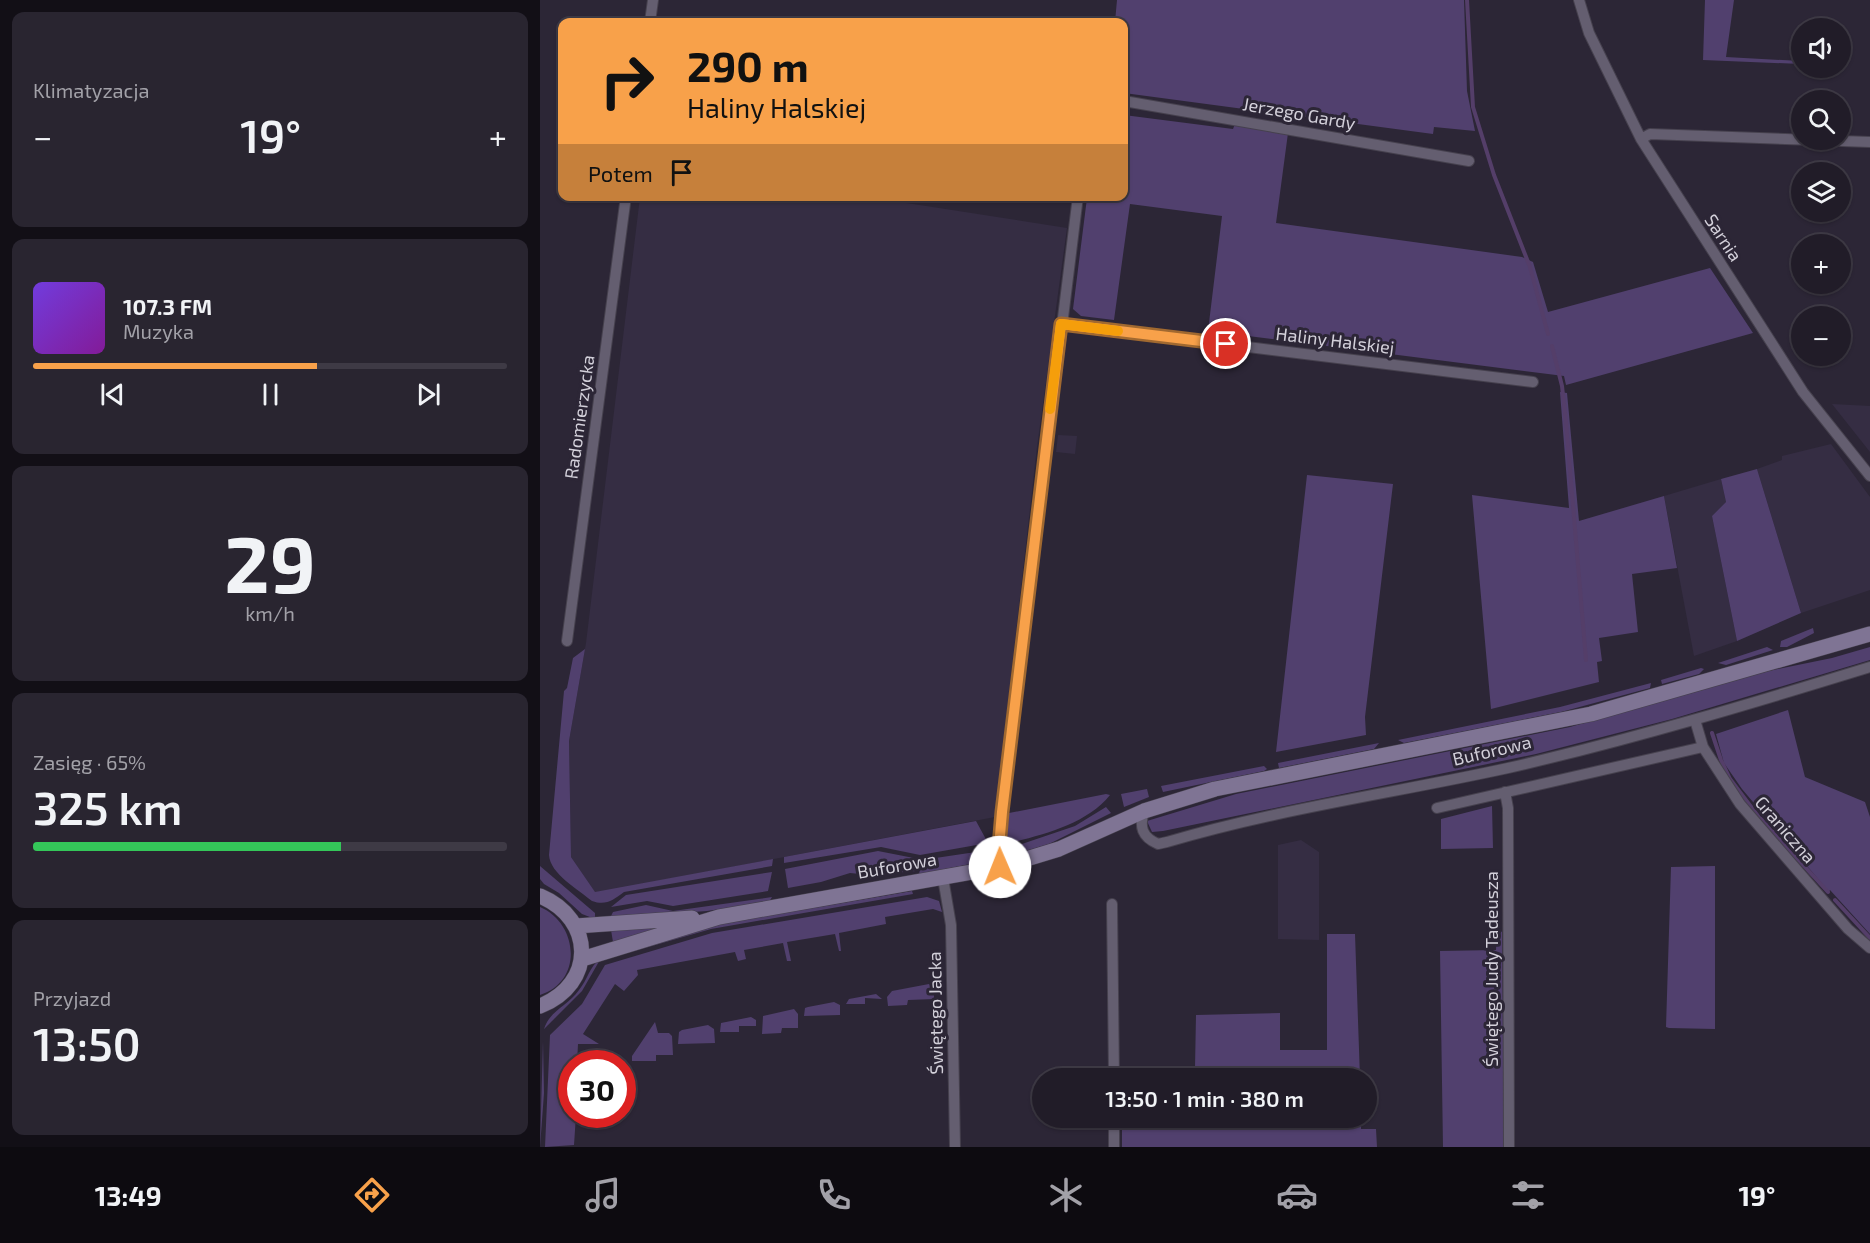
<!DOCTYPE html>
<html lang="pl">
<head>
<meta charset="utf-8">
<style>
	:root { --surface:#211c28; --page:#292530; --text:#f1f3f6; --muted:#a2a1a8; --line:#3e3a45; --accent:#f8a14a }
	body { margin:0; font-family:"Exo 2",sans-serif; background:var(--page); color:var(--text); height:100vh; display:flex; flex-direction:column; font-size:22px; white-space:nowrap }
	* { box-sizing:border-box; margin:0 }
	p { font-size:20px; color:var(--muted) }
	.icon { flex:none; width:33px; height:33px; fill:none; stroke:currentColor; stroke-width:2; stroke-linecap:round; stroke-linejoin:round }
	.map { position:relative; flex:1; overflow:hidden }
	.sheet { display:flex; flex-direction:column; gap:12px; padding:12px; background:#120f16; width:540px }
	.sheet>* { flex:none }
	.guide { position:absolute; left:18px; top:18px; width:570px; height:183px; border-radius:12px; box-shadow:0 2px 4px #0004,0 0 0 2px var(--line); background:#f8a14a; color:#111; overflow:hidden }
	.controls { position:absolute; left:1251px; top:18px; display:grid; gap:12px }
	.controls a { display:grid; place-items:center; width:60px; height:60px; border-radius:50%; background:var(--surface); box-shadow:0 2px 4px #0004,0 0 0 2px var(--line); font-size:30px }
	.speed { position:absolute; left:18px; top:1050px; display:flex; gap:12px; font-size:30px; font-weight:700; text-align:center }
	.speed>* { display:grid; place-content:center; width:78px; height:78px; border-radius:50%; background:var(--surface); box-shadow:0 2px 4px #0004,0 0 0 2px var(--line); line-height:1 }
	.speed .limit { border:9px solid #d22; background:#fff; color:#111 }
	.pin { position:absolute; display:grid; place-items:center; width:51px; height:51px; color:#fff; margin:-26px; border:3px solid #fff; border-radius:50%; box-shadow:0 2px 6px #0007 }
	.me { position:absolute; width:66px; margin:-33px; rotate:359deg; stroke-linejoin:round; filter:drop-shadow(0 0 4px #0008) }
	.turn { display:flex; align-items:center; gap:21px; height:126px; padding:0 30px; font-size:27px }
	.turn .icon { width:78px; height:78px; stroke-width:2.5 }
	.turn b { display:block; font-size:42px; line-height:51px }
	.then { display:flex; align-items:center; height:57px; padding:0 30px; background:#0003; gap:12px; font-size:22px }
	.big { font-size:45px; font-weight:600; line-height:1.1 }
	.sheet .card { flex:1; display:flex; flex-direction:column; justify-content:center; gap:9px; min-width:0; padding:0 21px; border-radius:12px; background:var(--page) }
	.sheet .dial { align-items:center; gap:0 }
	.dial b { font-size:78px; line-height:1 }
	.song { display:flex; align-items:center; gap:18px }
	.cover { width:72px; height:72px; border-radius:9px; background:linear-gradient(135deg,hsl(260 70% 55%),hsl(290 70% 35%)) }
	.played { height:6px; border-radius:3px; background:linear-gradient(90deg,var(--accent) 60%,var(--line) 60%) }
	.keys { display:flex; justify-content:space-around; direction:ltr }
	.heat { display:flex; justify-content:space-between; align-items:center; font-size:33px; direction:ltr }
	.charge { height:9px; border-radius:4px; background:linear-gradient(90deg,#34c759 65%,var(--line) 0) }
	.trip { position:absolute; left:492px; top:1068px; width:345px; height:60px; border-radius:30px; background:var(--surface); box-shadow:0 2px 4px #0004,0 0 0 2px var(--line); font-weight:600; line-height:60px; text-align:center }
	.dock { display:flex; height:96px; justify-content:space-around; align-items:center; background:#0d0b10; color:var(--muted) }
	.dock .icon { width:42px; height:42px }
	.dock .on { color:var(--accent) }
	.dock b { font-size:27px; color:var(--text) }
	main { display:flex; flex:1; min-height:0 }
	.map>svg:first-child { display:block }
	.built { fill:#352d43 }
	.green { fill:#51406e }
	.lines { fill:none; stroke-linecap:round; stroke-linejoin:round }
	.stream { stroke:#543e69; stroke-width:4 }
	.minor-casing { stroke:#46414e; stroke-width:12 }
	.secondary-casing { stroke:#46414e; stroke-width:16 }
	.minor { stroke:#645e70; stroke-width:10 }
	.secondary { stroke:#7f7494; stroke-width:15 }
	.route-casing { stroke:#a16930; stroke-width:15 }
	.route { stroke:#f8a14a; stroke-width:10 }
	.slow { stroke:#f59e0b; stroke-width:10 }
	.labels { text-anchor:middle; stroke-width:6; stroke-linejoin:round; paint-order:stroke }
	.street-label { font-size:18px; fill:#d3d0da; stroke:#2c2636 }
</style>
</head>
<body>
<main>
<section class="sheet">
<div class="card"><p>Klimatyzacja</p>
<div class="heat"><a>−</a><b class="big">19°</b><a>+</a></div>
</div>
<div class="card">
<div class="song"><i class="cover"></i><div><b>107.3 FM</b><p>Muzyka</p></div></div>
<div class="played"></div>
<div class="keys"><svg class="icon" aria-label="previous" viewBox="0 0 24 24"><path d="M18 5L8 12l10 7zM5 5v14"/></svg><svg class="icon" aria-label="pause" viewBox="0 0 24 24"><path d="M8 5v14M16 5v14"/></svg><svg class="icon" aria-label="next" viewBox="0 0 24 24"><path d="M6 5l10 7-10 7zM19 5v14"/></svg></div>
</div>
<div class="card dial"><b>29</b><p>km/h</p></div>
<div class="card"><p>Zasięg · 65%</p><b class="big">325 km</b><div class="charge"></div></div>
<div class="card"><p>Przyjazd</p><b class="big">13:50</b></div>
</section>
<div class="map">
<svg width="1330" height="1147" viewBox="0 0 1330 1147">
	<rect width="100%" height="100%" fill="#2c2636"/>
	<path class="built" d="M100 197H328L527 228 497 447 455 817 55 893 31 857 29 741 46 643Z
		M1292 404 1330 406V452Z
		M518 435 537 436 535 454 516 452Z
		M1291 444 1330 497V590L1261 613 1217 469 1242 460V456Z
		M1181 479 1186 502 1172 516 1197 641 1154 656 1124 496Z
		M761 840 779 852V940L738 939V845Z"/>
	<path class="green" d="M577 0H924L927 91 935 131 894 127 893 134 584 93V22H575Z
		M1165 0H1194L1186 57 1261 61V64L1163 60Z
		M584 115 693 129 695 124 748 133 736 223 982 257 993 262 1008 312 1170 268 1213 333 1026 385 1024 376 668 331 682 216 590 204 574 320 541 316 533 309 547 198 584 196Z
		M1020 392 1027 393 1039 521 1124 496 1137 568 1092 574 1098 632 1059 638 1062 661 1057 662 1059 682 951 709 932 495 1029 508Z
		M1217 469 1261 613 1197 641 1172 516 1186 502 1181 479Z
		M767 475 853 484 825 717 826 735 736 752Z
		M1273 628 1274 633 1247 647H1240L1241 641Z
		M1227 647 1233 650 1186 665 1178 663Z
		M1330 647V660L1132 719 996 754 623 831 612 832 607 821 696 794 1030 727 1228 671 1292 658Z
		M45 649 29 741 31 857 55 892 233 859 232 866 84 892C73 900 66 906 52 901 39 890 10 874 9 855L24 691 27 688 33 658Z
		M1161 668 1164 669 1159 674 1122 684 1121 680Z
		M1111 683 1110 688 1021 712 864 743 858 740 1020 707Z
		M1248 710 1265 777 1325 802 1330 817V934L1290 890 1289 892 1202 789 1184 763 1176 734Z
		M839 743 834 749 739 768 738 763Z
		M724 766 727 769 724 771 623 792 621 786Z
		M607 789 609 797 584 807 581 794Z
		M566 794 570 795C546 825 501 835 466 844L469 813Z
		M952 806 953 848 901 849V819Z
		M566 807 571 813 509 844 468 856 473 847 535 826Z
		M436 821 448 843 380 855 341 847 244 863V857Z
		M456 849 457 859 379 874 382 860Z
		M338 851 379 859 376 871 330 875 310 873 281 882 248 888 245 869Z
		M0 866 55 913V919L42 914 19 893 4 884 0 879Z
		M1175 866V1029L1129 1028 1126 1027 1131 867Z
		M232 872 228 891 133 906 107 901 71 907 86 895Z
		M372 891 373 894 171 929 84 954 169 926Z
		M232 897 229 902 167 911 70 918 73 912 106 905 133 911Z
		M387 897 399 901 402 912 393 909 345 917 346 924 299 933 301 951H299L295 934 247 942 251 961H247L243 943 204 950 206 959 198 961 195 952 97 970 98 975 84 991 75 984 43 1034 59 1044H38L37 1063 32 1064V1114L36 1115 34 1145 5 1147 10 1035 42 1004 65 965 172 933Z
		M0 907C38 923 44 981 0 995Z
		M118 926 120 928 73 942 71 930Z
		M957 929 962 932 964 1147H903L900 951 956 950Z
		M787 934H815L820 1078H582V1068H655L656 1015 740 1013V1050H787Z
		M61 958 42 991 4 1029C10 1010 28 1006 39 990 48 979 49 967 61 958Z
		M389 984 394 989V999L368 1000 367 1005 348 1006 347 997 352 991Z
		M336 994 342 999 325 998V1004H306L309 999Z
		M294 1002 300 1005V1015L264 1016 265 1008 268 1007Z
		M254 1009 258 1014V1028H242L241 1033 222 1034 223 1016Z
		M211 1017 216 1020V1026H199V1032H180L181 1023Z
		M115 1022 118 1033H129L132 1036 133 1055H116V1061H92V1056Z
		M168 1025 174 1029 175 1043 138 1044 139 1032 142 1030Z
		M3 1041 4 1093 0 1147Z
		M582 1118H821V1129H836L837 1147H582Z"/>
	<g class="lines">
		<path class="stream" d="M927 0 933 107 954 175 990 267 1008 334
			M1012 346 1022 386 1026 422 1046 660
			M1172 733 1181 760 1190 779 1218 816
			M1220 818 1288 892
			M1295 900 1330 938"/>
		<g class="minor-casing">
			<path id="minor" d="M1039 0 1049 33 1101 139 1263 392 1330 476
				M110 22 113 0
				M584 101 929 161
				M1101 139 1110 134 1330 142
				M521 324 993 382
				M27 641 86 196
				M1155 720 1163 747 1200 804 1308 929 1330 948
				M965 792 968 808 969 1147
				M897 808 1163 747
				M604 811C599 827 602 837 618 844L627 842C738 809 854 793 968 768 1090 740 1210 704 1330 667
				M460 867 459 847 462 812 538 196
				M403 878 411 925 415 1147
				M572 904 574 1078
				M574 1118V1147"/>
		</g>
		<g class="secondary-casing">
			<path id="secondary" d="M0 896C55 919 56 984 0 1006
				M36 926 152 918
				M42 959 179 917 460 867 519 849 604 811 675 789 1051 714 1330 634"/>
		</g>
		<use href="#minor" class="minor"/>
		<use href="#secondary" class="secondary"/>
	</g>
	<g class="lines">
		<g class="route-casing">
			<path id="route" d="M460 867 459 847 462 812 521 324 686 344"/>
		</g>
		<use href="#route" class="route"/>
		<path class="slow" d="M510 409 521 324 578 331"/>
	</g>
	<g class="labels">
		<g class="street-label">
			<text transform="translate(759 114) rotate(10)" y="6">Jerzego Gardy</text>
			<text transform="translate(1183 238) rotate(57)" y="6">Sarnia</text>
			<text transform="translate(795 341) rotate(7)" y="6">Haliny Halskiej</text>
			<text transform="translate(40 417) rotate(-82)" y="6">Radomierzycka</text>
			<text transform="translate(952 751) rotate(-13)" y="6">Buforowa</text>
			<text transform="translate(1245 830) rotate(49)" y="6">Graniczna</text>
			<text transform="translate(357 866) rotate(-10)" y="6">Buforowa</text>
			<text transform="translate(952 969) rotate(-90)" y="6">Świętego Judy Tadeusza</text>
			<text transform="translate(396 1013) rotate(-91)" y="6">Świętego Jacka</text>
		</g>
	</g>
</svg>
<div class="controls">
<a><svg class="icon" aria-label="sound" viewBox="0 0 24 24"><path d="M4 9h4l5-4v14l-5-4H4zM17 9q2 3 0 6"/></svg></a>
<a><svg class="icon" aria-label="search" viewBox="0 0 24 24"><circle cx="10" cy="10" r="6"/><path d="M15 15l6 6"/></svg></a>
<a><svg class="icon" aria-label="layers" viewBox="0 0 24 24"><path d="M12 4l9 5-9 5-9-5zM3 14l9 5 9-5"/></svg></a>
<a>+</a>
<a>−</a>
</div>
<div class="speed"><div class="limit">30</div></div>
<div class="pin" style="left:686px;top:344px;background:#d93025"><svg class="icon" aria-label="arrive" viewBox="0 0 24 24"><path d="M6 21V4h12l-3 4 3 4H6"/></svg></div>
<svg class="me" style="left:460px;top:867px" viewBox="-20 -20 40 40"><circle r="19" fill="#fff"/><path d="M0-13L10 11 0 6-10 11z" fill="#f8a14a"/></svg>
<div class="trip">13:50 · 1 min · 380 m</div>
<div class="guide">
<div class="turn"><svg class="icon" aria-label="right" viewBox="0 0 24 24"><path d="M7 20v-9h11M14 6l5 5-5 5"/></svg><div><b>290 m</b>Haliny Halskiej</div></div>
<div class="then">Potem<svg class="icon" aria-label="arrive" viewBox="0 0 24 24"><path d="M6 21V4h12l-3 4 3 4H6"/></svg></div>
</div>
</div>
</main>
<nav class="dock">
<b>13:49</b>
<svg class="icon on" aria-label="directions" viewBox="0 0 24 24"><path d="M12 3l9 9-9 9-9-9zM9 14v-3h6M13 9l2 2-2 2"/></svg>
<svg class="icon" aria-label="music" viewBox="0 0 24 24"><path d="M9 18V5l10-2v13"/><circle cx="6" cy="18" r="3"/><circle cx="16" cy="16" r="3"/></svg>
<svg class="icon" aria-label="phone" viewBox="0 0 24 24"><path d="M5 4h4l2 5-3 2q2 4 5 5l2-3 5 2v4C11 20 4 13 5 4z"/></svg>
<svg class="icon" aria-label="climate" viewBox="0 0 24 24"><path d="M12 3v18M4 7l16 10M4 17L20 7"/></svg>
<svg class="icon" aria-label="car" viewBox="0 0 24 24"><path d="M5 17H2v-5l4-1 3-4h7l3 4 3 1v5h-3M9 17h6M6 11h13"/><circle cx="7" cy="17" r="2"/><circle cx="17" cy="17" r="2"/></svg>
<svg class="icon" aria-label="filters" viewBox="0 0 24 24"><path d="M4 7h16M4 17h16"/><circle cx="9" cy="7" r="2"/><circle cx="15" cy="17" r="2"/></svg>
<b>19°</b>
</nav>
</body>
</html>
